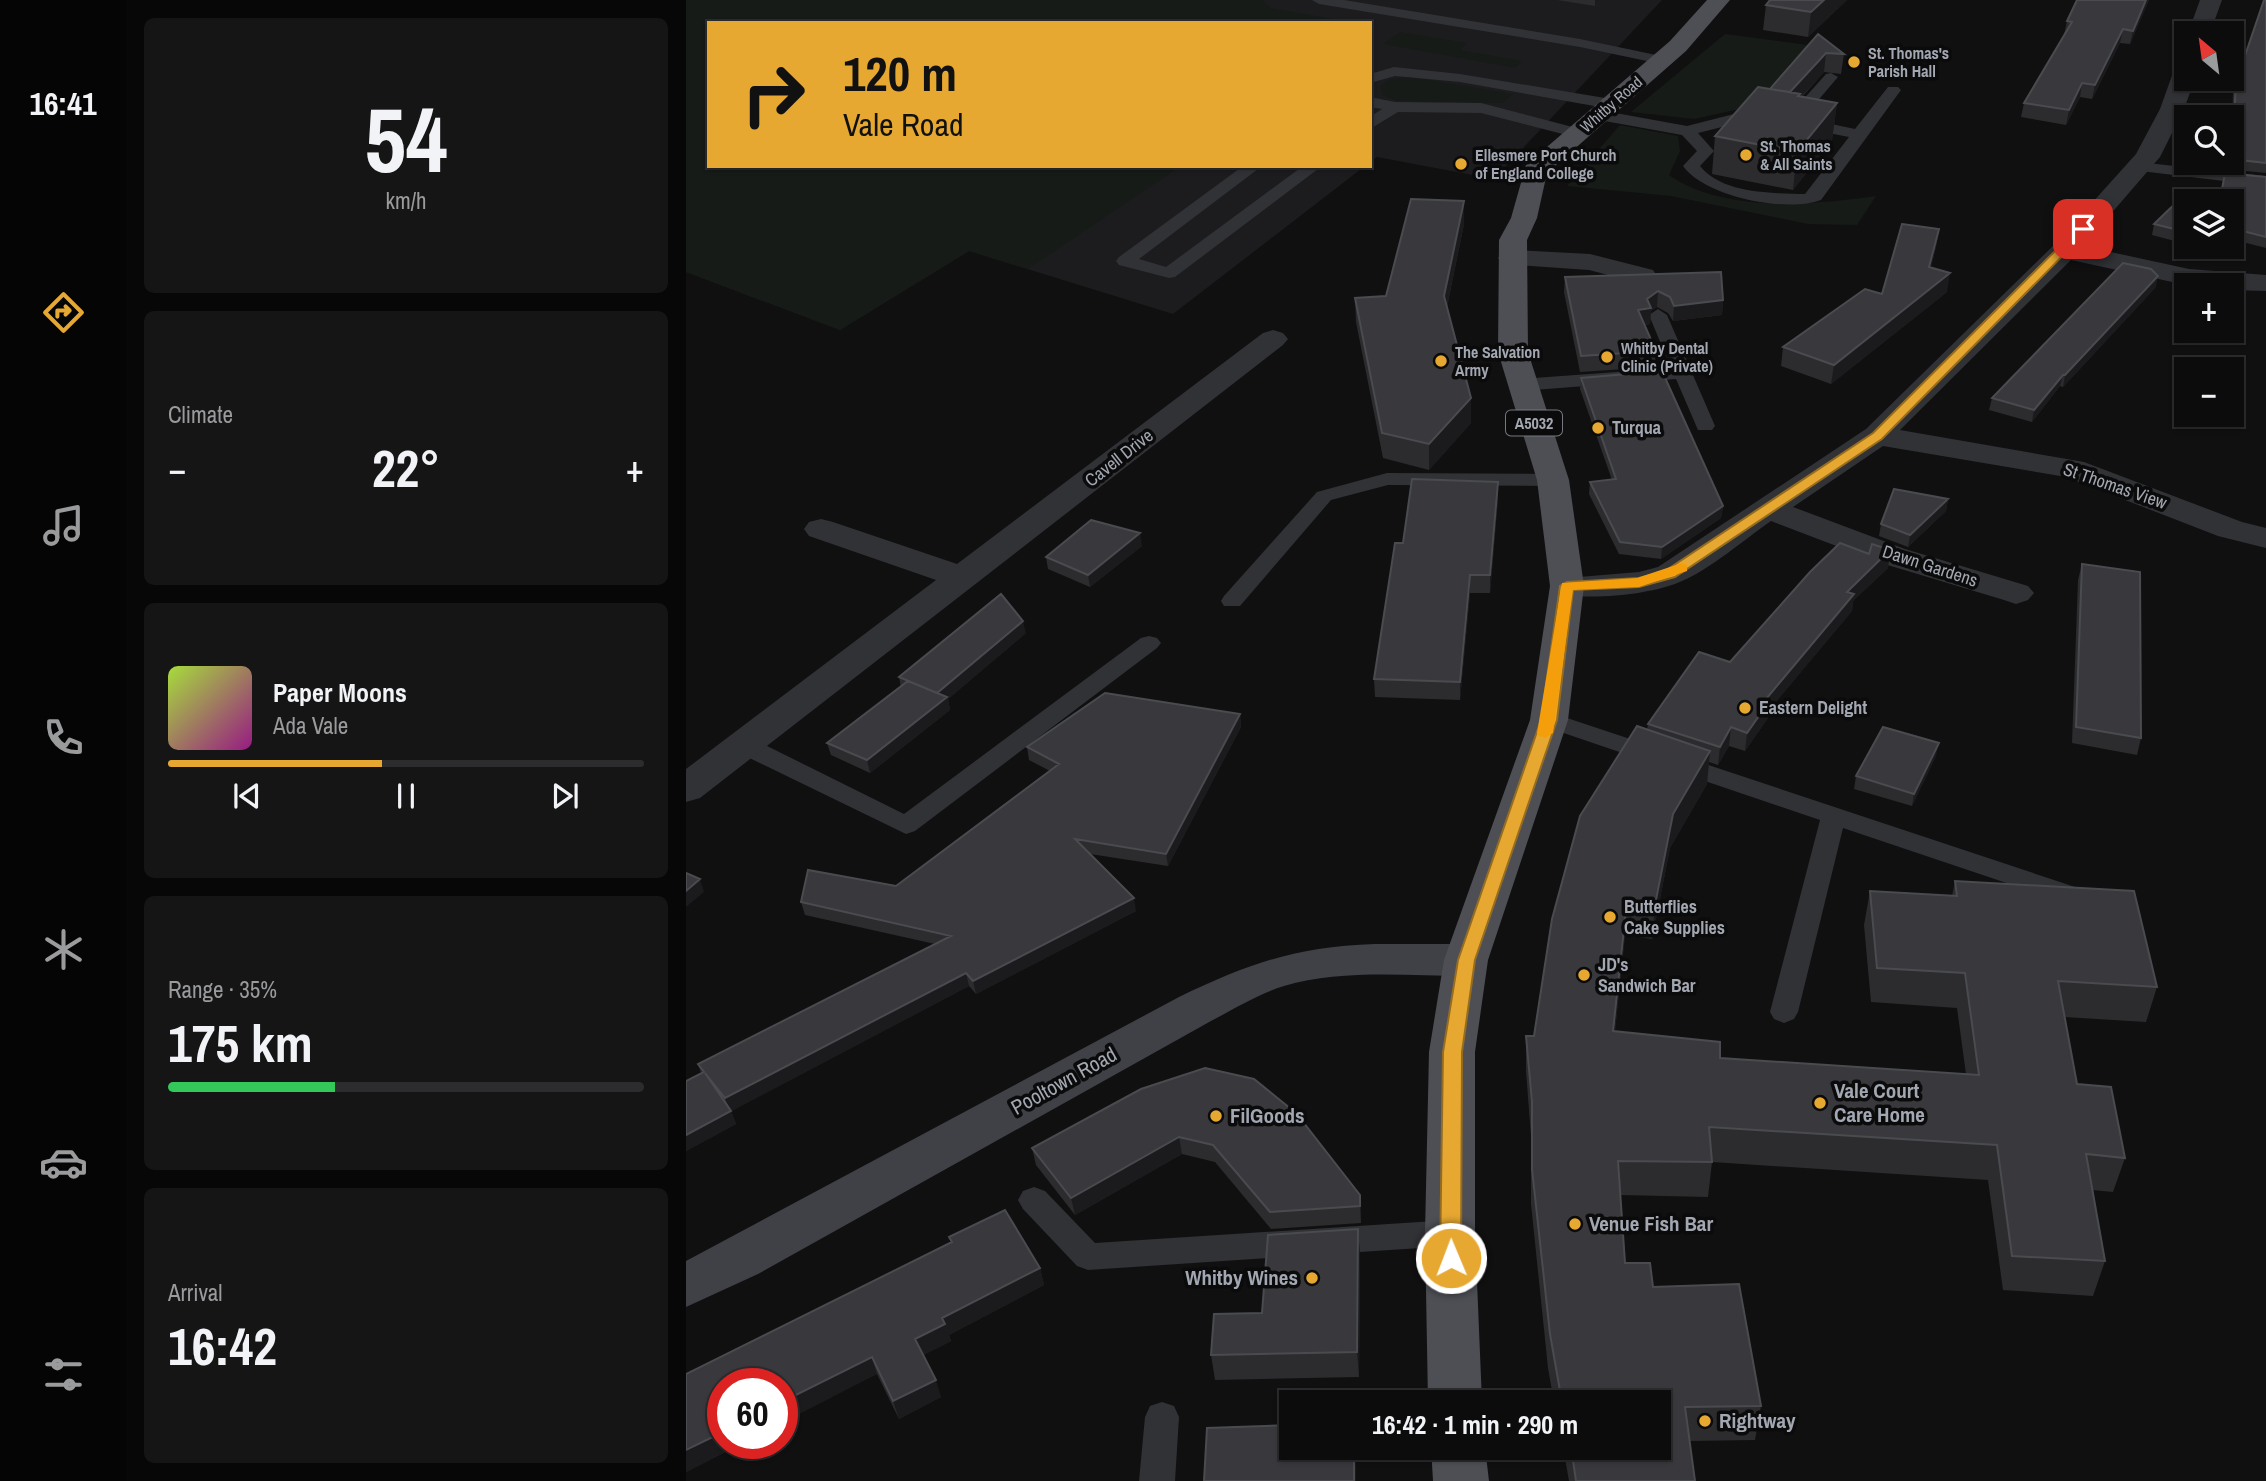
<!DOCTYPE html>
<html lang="en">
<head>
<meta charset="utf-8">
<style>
	:root { --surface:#0c0c0d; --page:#151516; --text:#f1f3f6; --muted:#9a9b9d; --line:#2c2c2e; --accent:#e7a832 }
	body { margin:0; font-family:"Archivo Narrow",sans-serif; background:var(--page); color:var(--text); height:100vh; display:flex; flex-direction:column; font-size:26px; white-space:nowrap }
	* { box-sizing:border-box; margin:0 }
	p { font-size:23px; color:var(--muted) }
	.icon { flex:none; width:38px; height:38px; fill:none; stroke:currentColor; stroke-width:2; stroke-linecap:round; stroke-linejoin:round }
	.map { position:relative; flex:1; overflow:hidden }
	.side { display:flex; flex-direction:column; gap:18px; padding:18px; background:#070707; width:560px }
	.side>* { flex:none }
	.guide { position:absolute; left:21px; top:21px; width:665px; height:147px; border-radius:0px; box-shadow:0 2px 5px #0004,0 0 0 2px var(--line); background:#e7a832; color:#111; overflow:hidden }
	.needle { width:46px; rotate:331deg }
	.tools { position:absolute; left:1488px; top:21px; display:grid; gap:14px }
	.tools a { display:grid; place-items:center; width:70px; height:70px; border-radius:0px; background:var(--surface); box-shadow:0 2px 5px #0004,0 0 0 2px var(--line); font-size:35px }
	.speed { position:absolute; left:21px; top:1368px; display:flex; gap:14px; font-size:35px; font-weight:700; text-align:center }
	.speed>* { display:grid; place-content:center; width:91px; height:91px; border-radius:50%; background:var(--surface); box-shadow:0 2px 5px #0004,0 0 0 2px var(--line); line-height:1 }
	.speed .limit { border:10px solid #d22; background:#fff; color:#111 }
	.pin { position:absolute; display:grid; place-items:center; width:60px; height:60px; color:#fff; margin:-30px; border-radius:14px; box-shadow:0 4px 10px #0006 }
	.me { position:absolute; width:77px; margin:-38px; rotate:359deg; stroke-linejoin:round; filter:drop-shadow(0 0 5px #0008) }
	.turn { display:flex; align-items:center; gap:24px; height:147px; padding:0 21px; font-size:32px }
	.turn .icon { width:91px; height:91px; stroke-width:2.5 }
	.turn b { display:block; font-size:49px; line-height:60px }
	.big { font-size:52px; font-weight:800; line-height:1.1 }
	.side .card { flex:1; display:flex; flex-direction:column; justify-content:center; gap:10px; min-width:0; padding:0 24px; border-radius:10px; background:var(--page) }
	.side .dial { align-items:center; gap:0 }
	.dial b { font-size:91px; line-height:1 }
	.song { display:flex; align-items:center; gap:21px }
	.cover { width:84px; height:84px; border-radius:10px; background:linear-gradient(135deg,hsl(80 70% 55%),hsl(310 70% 35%)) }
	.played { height:7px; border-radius:4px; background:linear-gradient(90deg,var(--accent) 45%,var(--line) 45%) }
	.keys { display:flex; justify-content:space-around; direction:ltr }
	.heat { display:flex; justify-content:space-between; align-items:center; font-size:38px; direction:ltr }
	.charge { height:10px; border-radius:5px; background:linear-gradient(90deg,#34c759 35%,var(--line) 0) }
	.trip { position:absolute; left:593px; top:1390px; width:392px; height:70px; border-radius:0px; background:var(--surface); box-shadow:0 2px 5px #0004,0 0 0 2px var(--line); font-weight:800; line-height:70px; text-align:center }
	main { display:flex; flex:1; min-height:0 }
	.menu { display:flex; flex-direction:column; width:126px; justify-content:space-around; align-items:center; background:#050505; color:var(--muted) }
	.menu .icon { width:49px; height:49px }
	.menu .on { color:var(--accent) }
	.menu b { font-size:32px; color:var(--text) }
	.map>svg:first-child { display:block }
	.built { fill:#1c1c1e }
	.green { fill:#161b17 }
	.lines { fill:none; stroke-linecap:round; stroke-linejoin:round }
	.lane { fill:#313236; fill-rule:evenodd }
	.street { fill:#313236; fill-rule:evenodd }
	.secondary { fill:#3f4146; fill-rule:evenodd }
	.primary { fill:#4d4f55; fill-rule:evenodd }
	.wall { fill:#2c2c2f }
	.shaded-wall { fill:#1b1b1d }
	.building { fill:#39393d; stroke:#494b4f; stroke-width:2 }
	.route { fill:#e7a832; stroke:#966d20; stroke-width:2 }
	.slow { fill:#f59e0b }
	.poi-dot { fill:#e7a832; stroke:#0b0b0c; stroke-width:2.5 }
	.labels { text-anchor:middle; stroke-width:7; stroke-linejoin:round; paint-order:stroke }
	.far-poi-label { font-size:16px; font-weight:bold; fill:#a2a7b1; stroke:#0b0b0c; text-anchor:start }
	.far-street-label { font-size:16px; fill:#a2a7b1; stroke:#0b0b0c }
	.shield { fill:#0b0b0c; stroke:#757880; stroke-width:2 }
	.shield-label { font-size:16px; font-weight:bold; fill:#a2a7b1 }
	.poi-label { font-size:18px; font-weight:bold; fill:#a2a7b1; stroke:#0b0b0c; text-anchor:start }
	.street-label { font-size:18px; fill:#a2a7b1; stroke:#0b0b0c }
	.near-street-label { font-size:21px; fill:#a2a7b1; stroke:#0b0b0c }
	.near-poi-label { font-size:21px; font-weight:bold; fill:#a2a7b1; stroke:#0b0b0c; text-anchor:start }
</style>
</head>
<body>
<main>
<nav class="menu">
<b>16:41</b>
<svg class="icon on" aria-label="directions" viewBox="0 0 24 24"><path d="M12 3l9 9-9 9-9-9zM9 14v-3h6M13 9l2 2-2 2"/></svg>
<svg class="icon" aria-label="music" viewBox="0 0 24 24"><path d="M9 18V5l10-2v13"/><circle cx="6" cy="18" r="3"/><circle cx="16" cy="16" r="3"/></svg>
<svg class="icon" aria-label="phone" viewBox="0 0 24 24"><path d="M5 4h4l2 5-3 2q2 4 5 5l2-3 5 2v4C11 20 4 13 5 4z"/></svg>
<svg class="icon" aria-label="climate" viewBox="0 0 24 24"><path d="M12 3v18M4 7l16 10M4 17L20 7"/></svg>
<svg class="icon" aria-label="car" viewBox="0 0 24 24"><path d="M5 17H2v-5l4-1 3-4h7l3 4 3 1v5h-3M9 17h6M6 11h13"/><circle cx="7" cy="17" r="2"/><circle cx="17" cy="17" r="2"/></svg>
<svg class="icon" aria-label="filters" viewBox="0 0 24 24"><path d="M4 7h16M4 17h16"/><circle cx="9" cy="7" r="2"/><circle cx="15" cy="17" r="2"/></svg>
</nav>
<section class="side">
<div class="card dial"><b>54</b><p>km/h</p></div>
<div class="card"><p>Climate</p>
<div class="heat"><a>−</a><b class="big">22°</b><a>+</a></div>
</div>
<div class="card">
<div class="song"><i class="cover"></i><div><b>Paper Moons</b><p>Ada Vale</p></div></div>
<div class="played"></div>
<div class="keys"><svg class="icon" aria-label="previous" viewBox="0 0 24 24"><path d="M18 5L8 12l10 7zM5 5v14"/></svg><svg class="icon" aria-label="pause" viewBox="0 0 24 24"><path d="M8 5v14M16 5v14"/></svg><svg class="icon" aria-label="next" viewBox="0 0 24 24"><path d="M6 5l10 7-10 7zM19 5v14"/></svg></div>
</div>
<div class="card"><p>Range · 35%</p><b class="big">175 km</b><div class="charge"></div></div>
<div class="card"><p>Arrival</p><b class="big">16:42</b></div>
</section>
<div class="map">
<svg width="1580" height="1481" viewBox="0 0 1580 1481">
	<rect width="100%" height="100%" fill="#101011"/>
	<path class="built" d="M0 0H976L808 179 691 157 684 162V23H23V166H679L487 314 283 251 154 330 0 272Z"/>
	<path class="green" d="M0 0H576L585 8 669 23H23V166H495L342 269 283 251 154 330 0 272Z
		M714 32 781 43 774 50 836 61 829 68 697 44Z
		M1039 34 1129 46 1072 105 1008 119 945 112Z
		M725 77 827 94 817 103 712 101 696 95 694 86 704 79Z
		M934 125 992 136 994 151 983 175C1037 213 1127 205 1190 196L1171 225 1122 224 985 196 881 186Z"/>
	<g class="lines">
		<path class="lane" d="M626 0H658L894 39 975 56 982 60 975 64 894 47 633 4Z
			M708 67 774 74 925 99 933 104 925 109 774 82 709 76 684 83V74Z
			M1145 73 1152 77 1117 118 1169 129 1202 87H1212L1215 90 1135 200C1100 213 1019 197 997 166L1011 151 996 135 913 120 905 115 913 110 1001 126 1048 114H1082V120L1048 124 1012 133 1028 151 1014 166C1036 194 1087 193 1119 194L1163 137 1106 126 1098 121 1140 74Z
			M684 97 709 102 795 103 898 130 900 133 892 138 795 113 712 112 684 129V117L696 109 684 107Z
			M1452 162 1580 176V186L1446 170 1444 167Z
			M557 166H576L453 259 480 267 617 166H636L489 277 483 278 433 265 430 261 433 257Z
			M972 309 981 315 1029 426 1026 430H1012L990 379 835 391 825 385 835 379 985 368 963 315Z
			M701 473 867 474 877 480 867 486 702 485 645 500 554 606H538L535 601 538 596 631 492Z
			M463 636 471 638 475 643 471 648 229 831 220 834 49 751 46 745 49 739H67L218 814 455 638Z
			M863 712 1395 889 1399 896 1395 903 1386 905 1157 828 1112 1012 1108 1019 1098 1023 1088 1019 1084 1012 1134 820 854 725 851 720 854 715Z
			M348 1187 359 1191 409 1243 764 1220 775 1224 780 1233 775 1242 764 1246 402 1270 391 1266 337 1209 332 1200 337 1191Z
			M476 1402 488 1406 493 1417 489 1481H453L459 1417 464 1406Z"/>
		<path class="street" d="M1514 0H1536L1524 33H1502Z
			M1500 63V79H1509L1498 109 1474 157 1397 246 1503 269 1580 275V291L1545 290V285H1500L1385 260 1214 430 1398 462 1556 522 1580 528V548L1532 536 1380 477 1197 446 1107 507 1219 549 1342 586 1348 593 1342 600 1330 604 1318 600 1195 563 1085 521C1059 539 1023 570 996 581 966 595 900 601 869 593L864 586 869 579 953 572 972 567 1180 429 1369 244 1450 154 1474 109 1488 70 1492 65Z
			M826 250 904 254 967 270 971 276 967 282 957 284 903 270 816 264 812 258 816 252Z
			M587 330 597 333 602 339 597 345 14 798 0 802V769L250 580 123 536 118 529 123 522 135 519 147 522 271 564 577 333Z"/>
		<path class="secondary" d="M689 944H780L795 949 802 960 795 971 780 976C721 976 655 969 598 986 572 994 548 1009 525 1021L72 1274 0 1307V1261L493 997C564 963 609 947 689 944Z"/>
		<path class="primary" d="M1021 0H1044L1000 51 861 173 851 218 841 240 842 352 883 480 898 586 882 720 802 960 789 1052V1233L796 1402H742L739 1233 743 1052 758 960 844 720 864 586 851 480 812 352 813 240 825 218 840 165 984 41Z
			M745 1447H799L803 1481H747Z"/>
	</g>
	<path class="wall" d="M871 0H915L909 6Z
		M1161 0 1122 37 1077 30 1080 5Z
		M1391 0H1463L1444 44 1434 43 1406 99 1394 97 1380 125 1335 117 1338 103 1378 35 1381 21Z
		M1580 0V173L1539 169 1540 163H1545L1547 92 1550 82Z
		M1132 34 1158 54 1155 74 1138 72 1116 97 1151 103 1146 140 1107 190 1026 174 1029 136 1084 89Z
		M1539 173 1580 177V248L1545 239V201H1500V244L1466 235 1468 224 1501 192 1533 200Z
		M778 224 761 307 785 398V423L743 470 697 458 670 322 669 298 700 296Z
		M1253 229 1250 247 1245 267 1261 292 1145 384 1095 366 1097 347 1196 294Z
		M1511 247H1523L1521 250Z
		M879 277 1037 300 1036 315 987 321 982 313 971 307 965 311 964 324 959 325 970 351 969 367 894 372 878 292Z
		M1470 287 1377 387 1374 386 1346 422 1303 410 1306 398Z
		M895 378 1037 506 1035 518 975 559 933 554 903 494 904 482 926 480 894 389Z
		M812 499 804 593H784L774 700 689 697 688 679 717 543Z
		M1262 499 1260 511 1222 547 1193 536 1195 524Z
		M456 546 404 587 362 569 360 557Z
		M1204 550 1202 568 1167 601 1166 611 1083 710 1082 718 1059 751 1043 746 1032 765 1023 762 1021 784 984 848 966 939 939 935 929 1031 1034 1058 1280 1074 1271 1008 1185 1002 1178 925 1184 891 1266 896 1269 881 1471 987 1460 1022 1378 1017 1391 1084 1439 1158 1427 1192 1406 1190 1419 1261 1407 1296 1317 1290 1302 1180 1026 1162 1022 1197 934 1195 939 1263 967 1287 1075 1406 1069 1440 1003 1441 1009 1481H883L877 1447H973V1402H868L862 1368 845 1204V1136L840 1071V1036H848L961 730 962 724 1044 662 1183 554Z
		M1396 564 1455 738 1451 755 1386 743 1392 580Z
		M340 633 262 699 264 710 184 773 145 755 141 743 215 687 213 677Z
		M554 714 555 727 482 866 404 854 450 911 290 994 283 986 45 1111 50 1124 0 1151V1081L15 1073 12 1064 249 944 119 915 115 902 210 886 364 771 343 760 341 747Z
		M1250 756 1226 806 1168 789 1170 776Z
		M455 1089 674 1195 675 1223 585 1229 529 1162 496 1154 389 1215 350 1165 346 1148Z
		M672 1229 674 1255 673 1377 529 1380 525 1355 576 1313Z
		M263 1237 354 1268 358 1285 263 1335 265 1341 237 1355 255 1397 213 1419 191 1374 37 1444H55L0 1472V1374L265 1243Z"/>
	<path class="shaded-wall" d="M909 0H915L909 6Z
		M1138 0H1161L1122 37 1125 12Z
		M1460 0H1463L1444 44 1447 31Z
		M1437 29 1434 43 1406 99 1409 85Z
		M1140 53 1138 72 1113 99 1102 94Z
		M1396 83 1394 97 1380 125 1383 110Z
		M1151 103 1146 140 1107 190 1111 152Z
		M778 201V224L758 320V296Z
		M1253 229 1250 247 1240 285 1243 267Z
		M1264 273 1261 292 1145 384 1148 365Z
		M1472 276 1470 287 1377 387 1379 375Z
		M972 291 971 307 965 311 964 324 951 326 952 310 961 299Z
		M1037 300 1036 315 987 321 988 306Z
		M1377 375 1374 386 1346 422 1348 410Z
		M785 398V423L743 470V444Z
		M812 482V499L804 593V575Z
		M1262 499 1260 511 1222 547 1224 535Z
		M1037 506 1035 518 975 559 976 547Z
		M454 533 456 546 404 587 402 575Z
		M1204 550 1202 568 1167 601 1166 611 1083 710 1082 718 1059 751 1061 733 1080 699 1161 592Z
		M784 575V593L774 700V682Z
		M337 621 340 633 262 699 264 710 184 773 181 760 251 693Z
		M554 714 555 727 482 866 480 854Z
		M1045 727 1043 746 1032 765 1034 747Z
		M1253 743 1250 756 1226 806 1228 794Z
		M1024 751 1021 784 984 848 966 939 969 905 987 814Z
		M14 879 18 892 0 907V891Z
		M448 898 450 911 290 994 287 981Z
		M941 901 939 935 925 1066 927 1031Z
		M280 973 283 986 44 1112 39 1098Z
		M45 1111 50 1124 0 1151V1135Z
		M493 1137 496 1154 389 1215 385 1198Z
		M672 1229 674 1255 673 1377 671 1352Z
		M354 1268 358 1285 263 1335 265 1341 235 1356 229 1339 256 1318Z
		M186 1357 191 1374 96 1423V1402Z
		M250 1380 255 1397 213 1419 207 1401Z
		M37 1432V1444H55L0 1472V1450Z
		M668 1447H670V1481H668Z"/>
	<path class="building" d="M1084 0H1138L1125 12 1080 5Z
		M1391 0H1460L1447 31 1437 29 1409 85 1396 83 1383 110 1338 103 1386 22 1381 21Z
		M1578 0H1580V163L1545 159V136L1548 120 1550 82Z
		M1132 34 1158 54 1140 53 1104 92 1084 89Z
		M1072 87 1114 94 1112 96 1151 103 1111 152 1029 136Z
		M1539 173 1580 177V237L1545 228V201H1500V232L1468 224 1501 192 1534 200Z
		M725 199 778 201 758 296 785 398 743 444 696 433 669 298 700 296Z
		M1216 224 1253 229 1243 267 1264 273 1148 365 1097 347 1179 289 1196 294Z
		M1437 263 1465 269 1472 276 1379 375H1377L1348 410 1306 398Z
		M1035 272 1037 300 988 306 984 297 972 291 961 299 965 308 952 310 970 351 895 356 879 277Z
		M976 371 1037 506 976 547 934 542 904 482 930 479 895 378Z
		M726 479 812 482 804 575H784L774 682 688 679 709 543H717Z
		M1208 489 1262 499 1224 535 1195 524Z
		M405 520 454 533 402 575 360 557Z
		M1154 543 1183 554 1186 544 1204 550 1161 592 1168 594 1080 699 1084 700 1061 733 1045 727 1034 747 962 724 1013 652 1044 662 1124 572Z
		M1396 564 1454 572 1455 738 1390 727Z
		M315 594 337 621 251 693 213 677Z
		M222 681 261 697 181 760 141 743Z
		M419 693 554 714 480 854 389 839 448 898 287 981 280 973 39 1098 19 1073 45 1111 0 1135V1081L18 1072 12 1064 265 936 115 902 122 870 210 886 373 764 341 747Z
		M951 726 1024 751 987 814 969 905 941 901 927 1031 1034 1042V1058L1293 1075 1279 973 1191 968 1184 891 1271 896 1269 881 1448 891 1471 987 1372 981 1391 1084 1425 1087 1439 1158 1400 1154 1419 1261 1326 1256 1311 1145 1023 1127 1026 1162 932 1161 939 1263H964L967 1287 1053 1284 1075 1406 999 1407 1009 1481H890L885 1447H973V1402H876L864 1334 846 1169V1102L840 1036H848L866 919 894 816Z
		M1197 727 1253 743 1228 794 1170 776Z
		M0 873 14 879 0 891Z
		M519 1068 568 1079 610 1113 674 1195V1206L584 1212 527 1145 493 1137 385 1198 346 1148 455 1089Z
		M319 1210 354 1268 256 1318 259 1324 229 1339 250 1380 207 1401 186 1357 96 1402V1384H37V1432L0 1450V1374L266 1242 263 1237Z
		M672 1229 671 1352 525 1355 528 1314 576 1313 582 1235Z
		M606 1425V1447H668V1481H518L521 1428Z"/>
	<path class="route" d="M1393 227 1403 229 1196 439 989 577 953 587 887 590 871 720 789 960 776 1052 775 1258 772 1265 765 1267 757 1265 754 1258 757 1052 772 960 855 720 874 586 881 582 953 578 979 571 1187 433Z"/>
	<path class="slow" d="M996 563 1001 565V571L953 587 887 590 867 733 859 738 853 736 851 733 876 583 951 578Z"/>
	<g class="poi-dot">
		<circle cx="1168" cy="62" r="7"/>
		<circle cx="1060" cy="155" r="7"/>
		<circle cx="775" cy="164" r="7"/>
		<circle cx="921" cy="357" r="7"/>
		<circle cx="755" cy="361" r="7"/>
		<circle cx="912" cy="428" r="7"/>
		<circle cx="1059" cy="708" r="7"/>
		<circle cx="924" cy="917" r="7"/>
		<circle cx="898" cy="975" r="7"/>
		<circle cx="1134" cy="1103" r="7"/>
		<circle cx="530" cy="1116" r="7"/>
		<circle cx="889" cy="1224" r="7"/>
		<circle cx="626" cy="1278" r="7"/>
		<circle cx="1019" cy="1421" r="7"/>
	</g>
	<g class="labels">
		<g class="far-poi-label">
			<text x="1182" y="59">St. Thomas's<tspan x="1182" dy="18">Parish Hall</tspan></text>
			<text x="1074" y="152">St. Thomas<tspan x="1074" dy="18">&amp; All Saints</tspan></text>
			<text x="789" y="161">Ellesmere Port Church<tspan x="789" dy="18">of England College</tspan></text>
			<text x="935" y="354">Whitby Dental<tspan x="935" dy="18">Clinic (Private)</tspan></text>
			<text x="769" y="358">The Salvation<tspan x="769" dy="18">Army</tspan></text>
		</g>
		<g class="far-street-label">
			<text transform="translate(925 104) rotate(-41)" y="6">Whitby Road</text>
		</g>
		<rect class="shield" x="820" y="410.5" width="56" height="25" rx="5"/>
		<g class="shield-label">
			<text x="848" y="429">A5032</text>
		</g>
		<g class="poi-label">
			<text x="926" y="434">Turqua</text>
			<text x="1073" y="714">Eastern Delight</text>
			<text x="938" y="913">Butterflies<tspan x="938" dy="21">Cake Supplies</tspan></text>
			<text x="912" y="971">JD's<tspan x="912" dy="21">Sandwich Bar</tspan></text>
		</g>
		<g class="street-label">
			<text transform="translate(433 458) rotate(-38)" y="6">Cavell Drive</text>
			<text transform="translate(1429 486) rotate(19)" y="6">St Thomas View</text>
			<text transform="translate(1244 566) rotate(18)" y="6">Dawn Gardens</text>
		</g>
		<g class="near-street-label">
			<text transform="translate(378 1081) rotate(-29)" y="7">Pooltown Road</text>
		</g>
		<g class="near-poi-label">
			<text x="1148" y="1098">Vale Court<tspan x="1148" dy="24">Care Home</tspan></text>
			<text x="544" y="1123">FilGoods</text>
			<text x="903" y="1231">Venue Fish Bar</text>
			<text x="612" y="1285" text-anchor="end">Whitby Wines</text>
			<text x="1033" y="1428">Rightway</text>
		</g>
	</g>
</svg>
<div class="tools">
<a><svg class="needle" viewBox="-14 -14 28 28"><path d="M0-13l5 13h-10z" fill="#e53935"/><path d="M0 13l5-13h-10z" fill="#9a9b9d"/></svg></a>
<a><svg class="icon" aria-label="search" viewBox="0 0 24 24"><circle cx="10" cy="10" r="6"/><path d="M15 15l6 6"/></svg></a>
<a><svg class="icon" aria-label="layers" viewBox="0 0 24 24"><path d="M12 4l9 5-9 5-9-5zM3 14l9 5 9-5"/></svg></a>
<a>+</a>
<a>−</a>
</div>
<div class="speed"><div class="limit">60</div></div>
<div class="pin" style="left:1397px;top:229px;background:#d93025"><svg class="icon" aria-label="arrive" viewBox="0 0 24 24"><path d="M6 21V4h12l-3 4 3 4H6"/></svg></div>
<svg class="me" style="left:765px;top:1258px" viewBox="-20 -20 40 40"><circle r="17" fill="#e7a832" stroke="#fff" stroke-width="3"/><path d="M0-11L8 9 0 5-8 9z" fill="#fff"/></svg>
<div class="trip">16:42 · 1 min · 290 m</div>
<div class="guide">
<div class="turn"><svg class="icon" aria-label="right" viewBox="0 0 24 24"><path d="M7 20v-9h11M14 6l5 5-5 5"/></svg><div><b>120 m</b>Vale Road</div></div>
</div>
</div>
</main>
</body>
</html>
